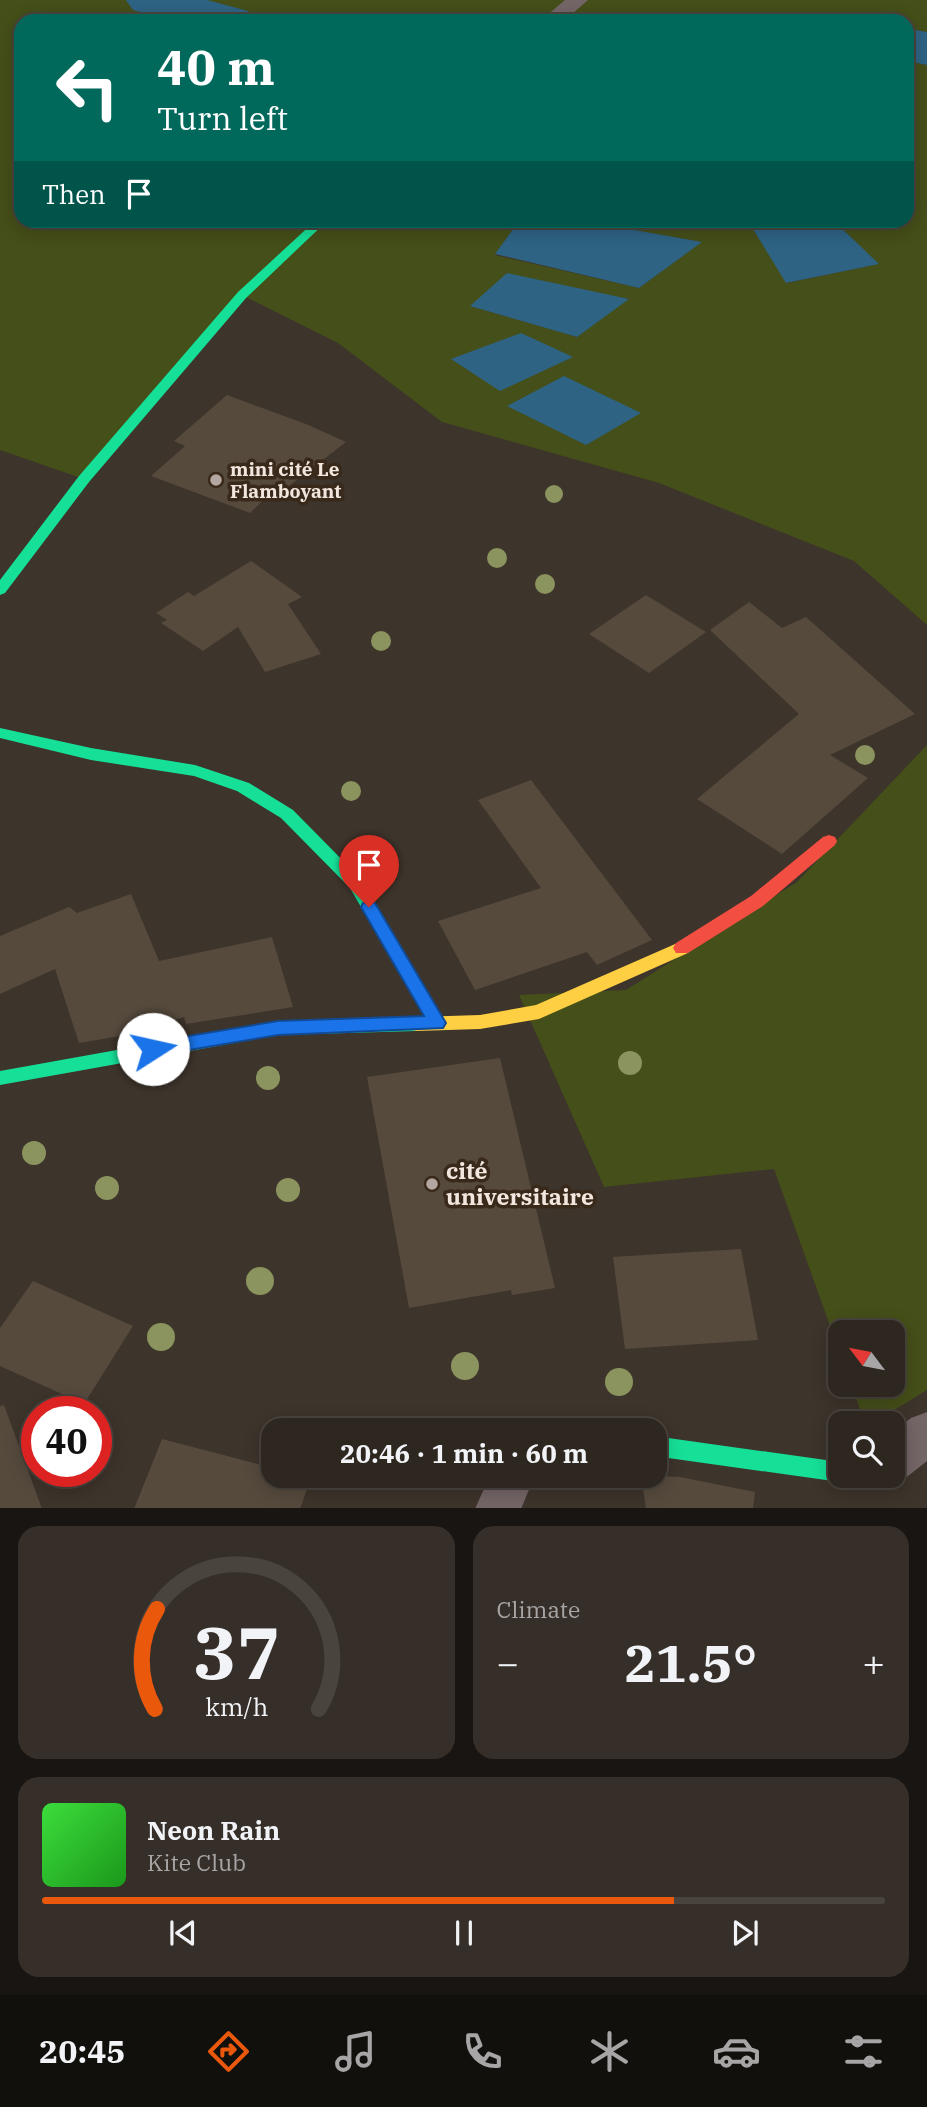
<!DOCTYPE html>
<html lang="en">
<head>
<meta charset="utf-8">
<style>
	:root { --surface:#2e2720; --page:#362f29; --text:#f1f3f6; --muted:#a7a5a5; --line:#49443e; --accent:#ea580c }
	body { margin:0; font-family:"IBM Plex Serif",serif; background:var(--page); color:var(--text); height:100vh; display:flex; flex-direction:column; font-size:26px; white-space:nowrap }
	* { box-sizing:border-box; margin:0 }
	p { font-size:23px; color:var(--muted) }
	.icon { flex:none; width:38px; height:38px; fill:none; stroke:currentColor; stroke-width:2; stroke-linecap:round; stroke-linejoin:round }
	.map { position:relative; height:1508px; overflow:hidden }
	.details { display:flex; flex-direction:column; gap:18px; padding:18px; background:#191512; flex:1 }
	.details>* { flex:none }
	.guide { position:absolute; left:14px; top:14px; width:900px; height:214px; border-radius:21px; box-shadow:0 4px 18px #0003,0 0 0 2px var(--line); background:#00695c; color:#fff; overflow:hidden }
	.needle { width:46px; rotate:302deg }
	.buttons { position:absolute; left:828px; top:1320px; display:grid; gap:14px }
	.buttons a { display:grid; place-items:center; width:77px; height:77px; border-radius:14px; background:var(--surface); box-shadow:0 4px 18px #0003,0 0 0 2px var(--line); font-size:35px }
	.speed { position:absolute; left:21px; top:1396px; display:flex; gap:14px; font-size:35px; font-weight:700; text-align:center }
	.speed>* { display:grid; place-content:center; width:91px; height:91px; border-radius:50%; background:var(--surface); box-shadow:0 4px 18px #0003,0 0 0 2px var(--line); line-height:1 }
	.speed .limit { border:10px solid #d22; background:#fff; color:#111 }
	.pin { position:absolute; display:grid; place-items:center; width:60px; height:60px; color:#fff; margin:-72px -30px; border-radius:50% 50% 50% 0; rotate:-45deg; box-shadow:0 0 7px #0007 }
	.pin .icon { rotate:45deg }
	.me { position:absolute; width:77px; margin:-38px; rotate:80deg; stroke-linejoin:round; filter:drop-shadow(0 0 5px #0008) }
	.turn { display:flex; align-items:center; gap:24px; height:147px; padding:0 28px; font-size:32px }
	.turn .icon { width:91px; height:91px; stroke-width:2.5 }
	.turn b { display:block; font-size:49px; line-height:60px }
	.then { display:flex; align-items:center; height:66px; padding:0 28px; background:#0003; gap:14px; font-size:26px }
	.big { font-size:52px; font-weight:700; line-height:1.1 }
	.details .card { flex:1; display:flex; flex-direction:column; justify-content:center; gap:10px; min-width:0; padding:0 24px; border-radius:21px; background:var(--page) }
	.details .dial { align-items:center; gap:0 }
	.dial svg { height:182px; overflow:visible; fill:none; stroke:var(--line); stroke-width:7; stroke-linecap:round; text-anchor:middle }
	.dial text { fill:var(--text); stroke:none }
	.song { display:flex; align-items:center; gap:21px }
	.cover { width:84px; height:84px; border-radius:10px; background:linear-gradient(135deg,hsl(120 70% 55%),hsl(120 70% 35%)) }
	.played { height:7px; border-radius:4px; background:linear-gradient(90deg,var(--accent) 75%,var(--line) 75%) }
	.keys { display:flex; justify-content:space-around; direction:ltr }
	.heat { display:flex; justify-content:space-between; align-items:center; font-size:38px; direction:ltr }
	.details .tiles { flex:1; display:grid; gap:18px; grid-template-columns:1fr 1fr }
	.card:last-child { grid-column:span 2 }
	.trip { position:absolute; left:261px; top:1418px; width:406px; height:70px; border-radius:21px; background:var(--surface); box-shadow:0 4px 18px #0003,0 0 0 2px var(--line); font-weight:700; line-height:70px; text-align:center }
	.tab-bar { display:flex; height:112px; justify-content:space-around; align-items:center; background:#12100d; color:var(--muted) }
	.tab-bar .icon { width:49px; height:49px }
	.tab-bar .current { color:var(--accent) }
	.tab-bar b { font-size:32px; color:var(--text) }
	.map>svg:first-child { display:block }
	.green { fill:#454f19; fill-rule:evenodd }
	.water { fill:#2e6384 }
	.lines { fill:none; stroke-linecap:round; stroke-linejoin:round }
	.river { fill:#2e6384; fill-rule:evenodd }
	.building { fill:#564a3d }
	.street { fill:#746567; fill-rule:evenodd }
	.fast { fill:#16e098; fill-rule:evenodd }
	.slow { fill:#ffcf43; fill-rule:evenodd }
	.jam { fill:#f24e42; fill-rule:evenodd }
	.tree { fill:#8b935e }
	.route { fill:#1a73e8; stroke:#114b97; stroke-width:2 }
	.poi-dot { fill:#b3a89f; stroke:#39291b; stroke-width:2.5 }
	.labels { text-anchor:middle; stroke-width:7; stroke-linejoin:round; paint-order:stroke }
	.poi-label { font-size:19px; font-weight:bold; fill:#f2e7de; stroke:#39291b; text-anchor:start }
	.near-poi-label { font-size:23px; font-weight:bold; fill:#f2e7de; stroke:#39291b; text-anchor:start }
</style>
</head>
<body>
<div class="map">
<svg width="927" height="1509" viewBox="0 0 927 1509">
	<rect width="100%" height="100%" fill="#3d342b"/>
	<path class="green" d="M0 0H927V32L915 30 907 33 906 21H21V220L519 221 495 255 639 288 701 242 584 221 670 220 704 225 702 221H748L787 283 878 264 834 221 906 220 907 128 916 120 907 106V61L927 65V625L854 561 659 483 442 422 338 343 242 295 84 479 0 450ZM628 298 577 337 471 306Z
		M927 745V1390L873 1423H865L851 1384H892V1332H840V1354L774 1169 604 1187 519 995 626 990 797 882Z"/>
	<path class="water" d="M915 30 927 32V65L907 61V33Z
		M519 221H584L702 242 639 288 495 254Z
		M748 221H834L879 264 786 283Z
		M507 273 629 299 577 337 470 306Z
		M521 333 573 357 500 391 451 359Z
		M564 376 641 413 586 445 507 406Z"/>
	<g class="lines">
		<path class="river" d="M126 0H207L248 11 256 21H174L133 10Z"/>
	</g>
	<path class="building" d="M227 395 306 424 346 442 289 486 281 483 250 513 151 476 185 446 174 441Z
		M251 561 302 597 288 604 321 654 265 672 238 627 203 651 161 623 167 620 156 613 188 592 194 596Z
		M646 595 706 632 649 673 589 634Z
		M749 602 782 628 806 617 915 714 830 755 868 778 782 854 697 799 799 714 710 630Z
		M531 780 652 940 597 965 587 952 475 990 438 921 541 888 478 800Z
		M131 894 159 961 272 937 293 1007 186 1024 184 1017 126 1035 79 1043 55 969 0 994V936L69 907 77 913Z
		M500 1058 555 1288 512 1295 511 1290 409 1308 367 1077Z
		M741 1249 758 1340 625 1349 613 1257Z
		M33 1281 133 1326 84 1404 0 1366V1328Z
		M4 1405 42 1509H0V1406Z
		M162 1439 273 1468V1475L311 1478 300 1509H134Z
		M641 1475 680 1477 755 1492 753 1509H646Z"/>
	<g class="lines">
		<path class="street" d="M565 0H588L564 21H540Z
			M927 1412V1461L908 1476 892 1482 876 1476 892 1475V1433L911 1418Z
			M490 1475H535L521 1509H475Z"/>
		<path class="fast" d="M316 220H328L246 298 89 482 5 593 0 595V580L79 476 238 292Z
			M0 728 91 748 195 765 249 783 293 810 362 880 443 1018 446 1023 443 1028 437 1030 431 1028 350 888 281 818 237 791 194 776 91 760 0 738Z
			M416 1017 422 1019 425 1024 422 1029 416 1031 278 1035 0 1085V1071L278 1021Z
			M654 1436 840 1462V1475H849L848 1479 840 1482 654 1456Z"/>
		<path class="slow" d="M682 941 688 943 691 948 688 953 539 1019 480 1029 416 1031 410 1029 407 1024 410 1019 416 1017 480 1015 536 1005Z"/>
		<path class="jam" d="M829 835 835 837 837 841 835 845 763 906 688 953H676L673 948 676 943 751 896 823 837Z"/>
	</g>
	<g class="tree">
		<circle cx="554" cy="494" r="9"/>
		<circle cx="497" cy="558" r="10"/>
		<circle cx="545" cy="584" r="10"/>
		<circle cx="381" cy="641" r="10"/>
		<circle cx="865" cy="755" r="10"/>
		<circle cx="351" cy="791" r="10"/>
		<circle cx="630" cy="1063" r="12"/>
		<circle cx="268" cy="1078" r="12"/>
		<circle cx="34" cy="1153" r="12"/>
		<circle cx="107" cy="1188" r="12"/>
		<circle cx="288" cy="1190" r="12"/>
		<circle cx="260" cy="1281" r="14"/>
		<circle cx="161" cy="1337" r="14"/>
		<circle cx="465" cy="1366" r="14"/>
		<circle cx="619" cy="1382" r="14"/>
	</g>
	<path class="route" d="M369 901 375 903 443 1018 446 1023 443 1028 278 1035 153 1056 147 1054 144 1049 147 1044 153 1042 278 1021 424 1016 361 907 363 903Z"/>
	<g class="poi-dot">
		<circle cx="216" cy="480" r="7"/>
		<circle cx="432" cy="1184" r="7"/>
	</g>
	<g class="labels">
		<g class="poi-label">
			<text x="230" y="476">mini cité Le<tspan x="230" dy="22">Flamboyant</tspan></text>
		</g>
		<g class="near-poi-label">
			<text x="446" y="1179">cité<tspan x="446" dy="26">universitaire</tspan></text>
		</g>
	</g>
</svg>
<div class="buttons">
<a><svg class="needle" viewBox="-14 -14 28 28"><path d="M0-13l5 13h-10z" fill="#e53935"/><path d="M0 13l5-13h-10z" fill="#a7a5a5"/></svg></a>
<a><svg class="icon" aria-label="search" viewBox="0 0 24 24"><circle cx="10" cy="10" r="6"/><path d="M15 15l6 6"/></svg></a>
</div>
<div class="speed"><div class="limit">40</div></div>
<div class="pin" style="left:369px;top:907px;background:#d93025"><svg class="icon" aria-label="arrive" viewBox="0 0 24 24"><path d="M6 21V4h12l-3 4 3 4H6"/></svg></div>
<svg class="me" style="left:153px;top:1049px" viewBox="-20 -20 40 40"><circle r="19" fill="#fff"/><path d="M0-13L10 11 0 6-10 11z" fill="#1a73e8"/></svg>
<div class="trip">20:46 · 1 min · 60 m</div>
<div class="guide">
<div class="turn"><svg class="icon" aria-label="left" viewBox="0 0 24 24"><path d="M17 20v-9H6M10 6l-5 5 5 5"/></svg><div><b>40 m</b>Turn left</div></div>
<div class="then">Then<svg class="icon" aria-label="arrive" viewBox="0 0 24 24"><path d="M6 21V4h12l-3 4 3 4H6"/></svg></div>
</div>
</div>
<section class="details">
<div class="tiles">
<div class="card dial"><svg viewBox="0 0 100 80">
<path d="M14 69A42 42 0 1 1 86 69"/>
<path d="M14 69A42 42 0 0 1 15 25" stroke="#ea580c"/>
<text x="50" y="56" font-size="32" font-weight="700">37</text>
<text x="50" y="72" font-size="11">km/h</text>
</svg></div>
<div class="card"><p>Climate</p>
<div class="heat"><a>−</a><b class="big">21.5°</b><a>+</a></div>
</div>
<div class="card">
<div class="song"><i class="cover"></i><div><b>Neon Rain</b><p>Kite Club</p></div></div>
<div class="played"></div>
<div class="keys"><svg class="icon" aria-label="previous" viewBox="0 0 24 24"><path d="M18 5L8 12l10 7zM5 5v14"/></svg><svg class="icon" aria-label="pause" viewBox="0 0 24 24"><path d="M8 5v14M16 5v14"/></svg><svg class="icon" aria-label="next" viewBox="0 0 24 24"><path d="M6 5l10 7-10 7zM19 5v14"/></svg></div>
</div>
</div>
</section>
<nav class="tab-bar">
<b>20:45</b>
<svg class="icon current" aria-label="directions" viewBox="0 0 24 24"><path d="M12 3l9 9-9 9-9-9zM9 14v-3h6M13 9l2 2-2 2"/></svg>
<svg class="icon" aria-label="music" viewBox="0 0 24 24"><path d="M9 18V5l10-2v13"/><circle cx="6" cy="18" r="3"/><circle cx="16" cy="16" r="3"/></svg>
<svg class="icon" aria-label="phone" viewBox="0 0 24 24"><path d="M5 4h4l2 5-3 2q2 4 5 5l2-3 5 2v4C11 20 4 13 5 4z"/></svg>
<svg class="icon" aria-label="climate" viewBox="0 0 24 24"><path d="M12 3v18M4 7l16 10M4 17L20 7"/></svg>
<svg class="icon" aria-label="car" viewBox="0 0 24 24"><path d="M5 17H2v-5l4-1 3-4h7l3 4 3 1v5h-3M9 17h6M6 11h13"/><circle cx="7" cy="17" r="2"/><circle cx="17" cy="17" r="2"/></svg>
<svg class="icon" aria-label="filters" viewBox="0 0 24 24"><path d="M4 7h16M4 17h16"/><circle cx="9" cy="7" r="2"/><circle cx="15" cy="17" r="2"/></svg>
</nav>
</body>
</html>
